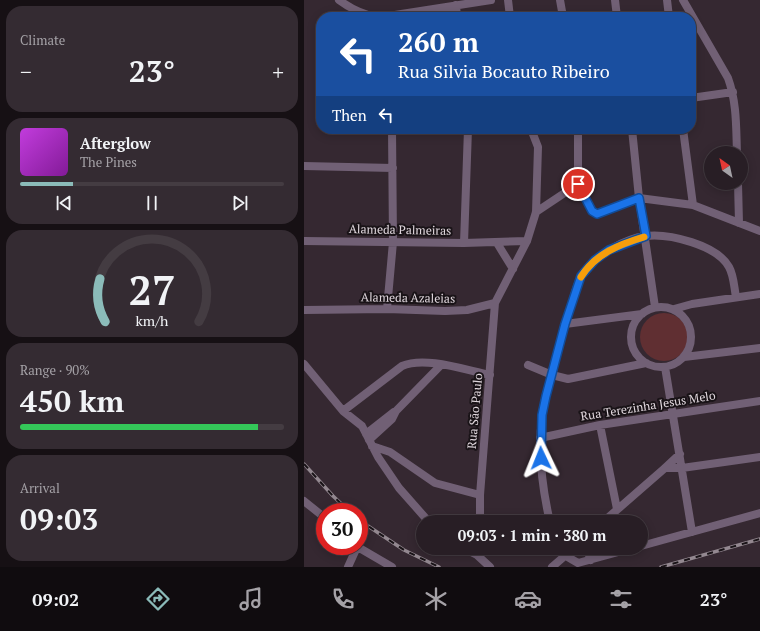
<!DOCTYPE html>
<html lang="en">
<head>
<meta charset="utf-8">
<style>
	:root { --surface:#281e25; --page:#342b32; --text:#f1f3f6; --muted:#a5a2a7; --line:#443c42; --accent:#8bbbb9 }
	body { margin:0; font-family:"PT Serif",serif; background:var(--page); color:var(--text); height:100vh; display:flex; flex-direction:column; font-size:15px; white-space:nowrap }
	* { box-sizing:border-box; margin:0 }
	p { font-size:13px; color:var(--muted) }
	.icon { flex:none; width:22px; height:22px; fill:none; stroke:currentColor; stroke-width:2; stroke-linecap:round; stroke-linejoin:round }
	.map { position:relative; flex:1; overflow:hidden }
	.panel { display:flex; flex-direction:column; gap:6px; padding:6px; background:#161014; width:304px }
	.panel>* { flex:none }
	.hud { position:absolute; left:12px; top:12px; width:380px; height:122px; border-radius:16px; box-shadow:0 2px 10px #0003,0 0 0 1px var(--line); background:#1a4fa0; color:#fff; overflow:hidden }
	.needle { width:26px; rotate:327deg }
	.fabs { position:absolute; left:400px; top:146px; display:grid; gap:8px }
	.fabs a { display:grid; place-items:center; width:44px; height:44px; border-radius:50%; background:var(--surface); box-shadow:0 2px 10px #0003,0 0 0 1px var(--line); font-size:20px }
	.speed { position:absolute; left:12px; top:503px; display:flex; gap:8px; font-size:20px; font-weight:700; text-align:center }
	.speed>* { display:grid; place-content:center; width:52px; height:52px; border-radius:50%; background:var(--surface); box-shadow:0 2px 10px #0003,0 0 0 1px var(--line); line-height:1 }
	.speed .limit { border:6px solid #d22; background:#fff; color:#111 }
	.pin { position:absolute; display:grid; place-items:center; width:34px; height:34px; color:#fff; margin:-17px; border:2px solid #fff; border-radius:50%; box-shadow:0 1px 4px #0007 }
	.me { position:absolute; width:44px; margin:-22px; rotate:358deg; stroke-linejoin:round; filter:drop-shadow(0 0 3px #0008) }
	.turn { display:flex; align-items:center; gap:14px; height:84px; padding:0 16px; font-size:18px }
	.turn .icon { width:52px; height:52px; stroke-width:2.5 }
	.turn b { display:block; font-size:28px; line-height:34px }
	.then { display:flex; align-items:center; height:38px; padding:0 16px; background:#0003; gap:8px; font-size:15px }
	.big { font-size:30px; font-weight:700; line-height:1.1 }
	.panel .card { flex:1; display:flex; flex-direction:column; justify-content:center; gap:6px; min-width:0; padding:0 14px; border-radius:16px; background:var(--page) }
	.panel .dial { align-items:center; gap:0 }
	.dial svg { height:104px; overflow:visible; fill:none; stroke:var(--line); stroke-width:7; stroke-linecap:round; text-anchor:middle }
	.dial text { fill:var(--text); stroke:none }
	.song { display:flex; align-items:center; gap:12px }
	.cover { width:48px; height:48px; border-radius:6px; background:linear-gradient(135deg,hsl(290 70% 55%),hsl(290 70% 35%)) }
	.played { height:4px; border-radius:2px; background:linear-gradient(90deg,var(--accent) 20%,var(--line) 20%) }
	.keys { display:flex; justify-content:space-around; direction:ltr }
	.heat { display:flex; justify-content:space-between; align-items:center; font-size:22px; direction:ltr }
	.charge { height:6px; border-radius:3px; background:linear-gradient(90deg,#34c759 90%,var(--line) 0) }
	.trip { position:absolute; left:112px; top:515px; width:232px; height:40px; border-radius:20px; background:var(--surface); box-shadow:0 2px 10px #0003,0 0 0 1px var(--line); font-weight:700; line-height:40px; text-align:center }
	.menu { display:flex; height:64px; justify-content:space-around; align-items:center; background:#100c0f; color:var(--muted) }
	.menu .icon { width:28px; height:28px }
	.menu .active { color:var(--accent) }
	.menu b { font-size:18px; color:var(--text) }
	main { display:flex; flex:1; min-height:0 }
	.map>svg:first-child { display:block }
	.green { fill:#602f32 }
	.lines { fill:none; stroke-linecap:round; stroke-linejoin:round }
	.minor { stroke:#716075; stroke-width:8 }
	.rail-casing { stroke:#938890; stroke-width:3.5 }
	.rail { stroke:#191317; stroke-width:2; stroke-dasharray:6; stroke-linecap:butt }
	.route-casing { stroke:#114b97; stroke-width:10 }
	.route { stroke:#1a73e8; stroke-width:7 }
	.slow { stroke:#f59e0b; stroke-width:7 }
	.labels { text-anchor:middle; stroke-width:4; stroke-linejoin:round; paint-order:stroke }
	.street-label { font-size:12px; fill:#e0d7dd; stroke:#191317 }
</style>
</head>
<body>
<main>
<section class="panel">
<div class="card"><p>Climate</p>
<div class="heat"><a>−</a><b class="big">23°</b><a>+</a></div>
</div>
<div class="card">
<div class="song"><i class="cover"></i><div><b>Afterglow</b><p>The Pines</p></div></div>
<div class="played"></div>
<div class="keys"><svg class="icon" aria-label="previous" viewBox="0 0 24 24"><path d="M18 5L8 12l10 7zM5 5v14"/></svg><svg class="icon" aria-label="pause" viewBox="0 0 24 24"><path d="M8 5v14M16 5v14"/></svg><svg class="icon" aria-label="next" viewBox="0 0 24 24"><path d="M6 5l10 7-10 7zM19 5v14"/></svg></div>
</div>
<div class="card dial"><svg viewBox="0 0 100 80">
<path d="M14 69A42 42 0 1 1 86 69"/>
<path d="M14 69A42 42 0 0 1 10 36" stroke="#8bbbb9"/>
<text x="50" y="56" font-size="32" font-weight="700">27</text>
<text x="50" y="72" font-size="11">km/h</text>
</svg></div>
<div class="card"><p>Range · 90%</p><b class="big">450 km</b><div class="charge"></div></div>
<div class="card"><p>Arrival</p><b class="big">09:03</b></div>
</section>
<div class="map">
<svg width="456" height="567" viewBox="0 0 456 567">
	<rect width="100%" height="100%" fill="#352831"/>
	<path class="green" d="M336 337a24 24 0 1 1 48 0a24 24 0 1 1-48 0Z"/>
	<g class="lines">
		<path class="minor" d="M35 0C47 9 57 14 72 17
			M204 0 206 17
			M256 0 259 17
			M311 0 313 17
			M363 0 365 17
			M379 0 424 78C433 103 432 127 433 153
			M152 5 153 17
			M78 17 187 0
			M387 98 429 92
			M274 129V184
			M328 129 335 198 351 307
			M379 129 389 205
			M0 166 89 168
			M434 183 435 223
			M232 212 274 184 288 211 293 214 335 198 389 205 456 231
			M0 241 160 243 223 241
			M160 243 164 129
			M193 243 209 269
			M327 337a30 30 0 1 1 60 0a30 30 0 1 1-60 0Z
			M83 309 89 242 88 129
			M370 309 388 304 456 294
			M0 310 83 309 141 311 163 310 191 303 223 241 232 212 234 147 227 129
			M261 324 338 314
			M380 357 456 348
			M0 364 39 411 58 426 74 457 95 488 125 522
			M224 365 248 375 264 379 342 363
			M361 367 388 532
			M39 411 98 366C121 356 161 370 186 375
			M296 425 313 509
			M62 434 90 412
			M236 438 296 425 456 401
			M65 440 88 419 92 411 137 365
			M68 446 86 452 131 483 176 495
			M361 468H378L456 457
			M0 501 21 518
			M176 522V495L191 303
			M246 522C238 488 234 452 238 417 239 402 244 388 248 373 254 353 258 332 265 312 270 298 273 279 283 268 297 253 321 239 341 236 365 233 413 245 425 267 430 276 430 287 432 297
			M299 522 361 468 376 454
			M52 546 88 567
			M337 546 456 513
			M159 548 173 555 186 567
			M255 548 262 556 274 563 329 548
			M282 548 287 560
			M44 567 53 547
			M248 567 270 548"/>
		<g class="rail-casing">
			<path id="rail" d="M0 464 29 496 46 512
				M55 520 100 550 135 567
				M357 567 456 539"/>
		</g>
		<use href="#rail" class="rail"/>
	</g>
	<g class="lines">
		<g class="route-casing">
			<path id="route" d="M237 458 238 415 242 396 261 324 277 276 291 260 305 250 342 236 335 198 293 214 288 211 274 184"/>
		</g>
		<use href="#route" class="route"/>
		<path class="slow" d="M277 277C291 254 316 244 340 237"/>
	</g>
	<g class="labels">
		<g class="street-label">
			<text transform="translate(96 230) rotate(1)" y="4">Alameda Palmeiras</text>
			<text transform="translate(104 298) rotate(1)" y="4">Alameda Azaleias</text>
			<text transform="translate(344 406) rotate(-9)" y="4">Rua Terezinha Jesus Melo</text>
			<text transform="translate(171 411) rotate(-85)" y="4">Rua São Paulo</text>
		</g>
	</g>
</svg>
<div class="fabs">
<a><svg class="needle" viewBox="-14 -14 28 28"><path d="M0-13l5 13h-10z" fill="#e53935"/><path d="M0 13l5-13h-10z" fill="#a5a2a7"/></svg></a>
</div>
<div class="speed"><div class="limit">30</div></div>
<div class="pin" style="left:274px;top:184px;background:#d93025"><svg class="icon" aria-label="arrive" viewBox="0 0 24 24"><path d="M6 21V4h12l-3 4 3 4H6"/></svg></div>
<svg class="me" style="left:237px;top:458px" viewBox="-20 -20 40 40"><path d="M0-17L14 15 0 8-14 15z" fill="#1a73e8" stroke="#fff" stroke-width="4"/></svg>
<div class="trip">09:03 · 1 min · 380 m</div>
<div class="hud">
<div class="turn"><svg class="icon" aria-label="left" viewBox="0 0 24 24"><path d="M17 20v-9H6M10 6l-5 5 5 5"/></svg><div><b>260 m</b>Rua Silvia Bocauto Ribeiro</div></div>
<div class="then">Then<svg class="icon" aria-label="left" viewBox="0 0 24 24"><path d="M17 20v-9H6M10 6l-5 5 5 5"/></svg></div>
</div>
</div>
</main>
<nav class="menu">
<b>09:02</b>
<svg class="icon active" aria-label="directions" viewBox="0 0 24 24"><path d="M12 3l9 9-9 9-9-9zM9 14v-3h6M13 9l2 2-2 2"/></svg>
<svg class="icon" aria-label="music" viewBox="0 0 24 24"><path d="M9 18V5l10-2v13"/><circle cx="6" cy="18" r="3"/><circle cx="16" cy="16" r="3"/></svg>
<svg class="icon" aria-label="phone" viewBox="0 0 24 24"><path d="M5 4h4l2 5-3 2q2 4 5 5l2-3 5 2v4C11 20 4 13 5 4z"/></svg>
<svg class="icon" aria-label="climate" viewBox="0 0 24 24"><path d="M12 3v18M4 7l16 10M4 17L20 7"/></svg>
<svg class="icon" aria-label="car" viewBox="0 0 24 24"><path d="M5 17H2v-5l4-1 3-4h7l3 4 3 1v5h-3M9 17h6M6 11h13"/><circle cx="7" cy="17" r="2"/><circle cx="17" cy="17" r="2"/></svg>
<svg class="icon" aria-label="filters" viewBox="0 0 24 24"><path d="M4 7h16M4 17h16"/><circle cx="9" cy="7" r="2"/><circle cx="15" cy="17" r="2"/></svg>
<b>23°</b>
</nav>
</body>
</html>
